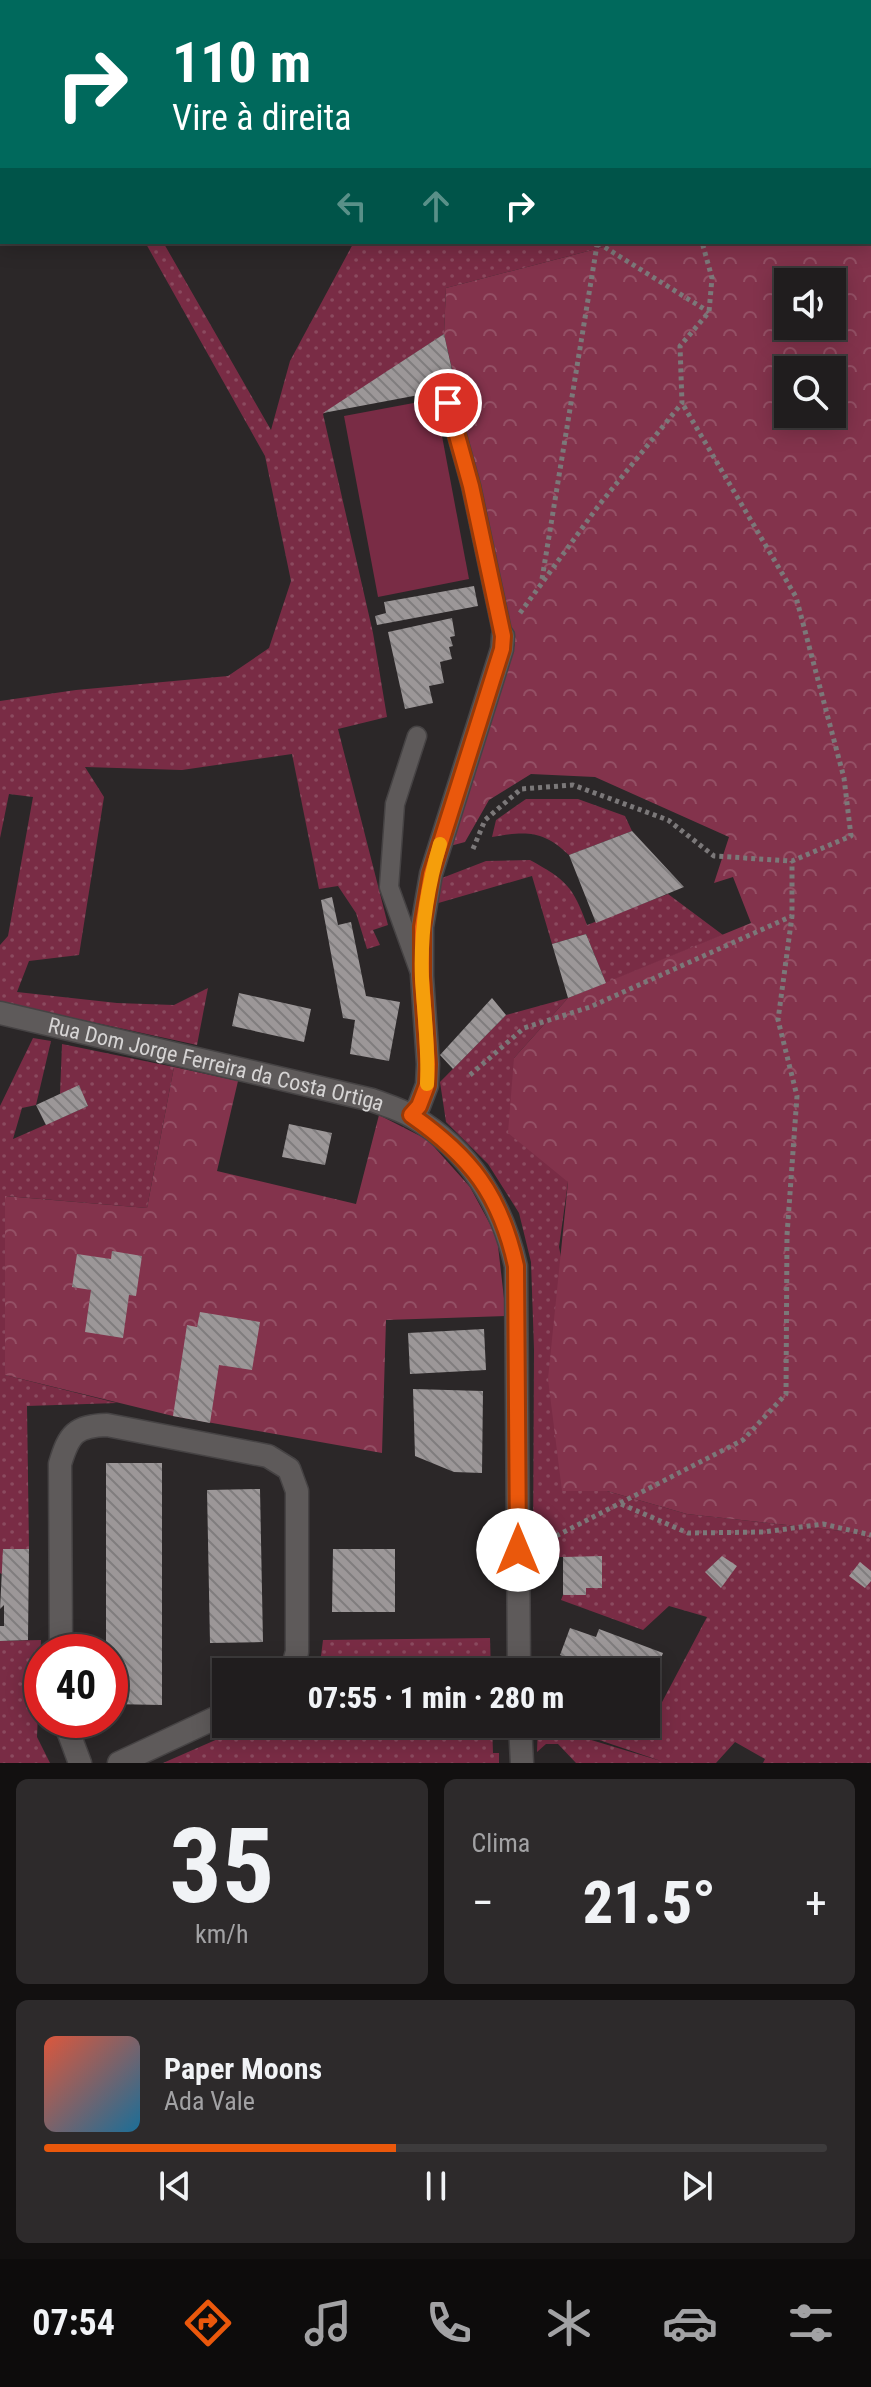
<!DOCTYPE html>
<html lang="pt">
<head>
<meta charset="utf-8">
<style>
	:root { --surface:#201d1e; --page:#2d2a2b; --text:#f1f3f6; --muted:#a2a2a4; --line:#3d3b3c; --accent:#ea580c }
	body { margin:0; font-family:"Roboto Condensed",sans-serif; background:var(--page); color:var(--text); height:100vh; display:flex; flex-direction:column; font-size:30px; white-space:nowrap }
	* { box-sizing:border-box; margin:0 }
	p { font-size:26px; color:var(--muted) }
	.icon { flex:none; width:44px; height:44px; fill:none; stroke:currentColor; stroke-width:2; stroke-linecap:round; stroke-linejoin:round }
	.map { position:relative; height:1763px; overflow:hidden }
	.details { display:flex; flex-direction:column; gap:16px; padding:16px; background:#121010; flex:1 }
	.details>* { flex:none }
	.guide { position:absolute; left:0px; top:0px; width:872px; height:244px; box-shadow:0 4px 20px #0003,0 0 0 2px var(--line); background:#00695c; color:#fff; overflow:hidden }
	.buttons { position:absolute; left:774px; top:268px; display:grid; gap:16px }
	.buttons a { display:grid; place-items:center; width:72px; height:72px; border-radius:0px; background:var(--surface); box-shadow:0 4px 20px #0003,0 0 0 2px var(--line); font-size:40px }
	.speed { position:absolute; left:24px; top:1634px; display:flex; gap:16px; font-size:40px; font-weight:700; text-align:center }
	.speed>* { display:grid; place-content:center; width:104px; height:104px; border-radius:50%; background:var(--surface); box-shadow:0 4px 20px #0003,0 0 0 2px var(--line); line-height:1 }
	.speed .limit { border:12px solid #d22; background:#fff; color:#111 }
	.pin { position:absolute; display:grid; place-items:center; width:68px; height:68px; color:#fff; margin:-34px; border:4px solid #fff; border-radius:50%; box-shadow:0 2px 8px #0007 }
	.me { position:absolute; width:88px; margin:-44px; rotate:0deg; stroke-linejoin:round; filter:drop-shadow(0 0 6px #0008) }
	.turn { display:flex; align-items:center; gap:28px; height:168px; padding:0 40px; font-size:36px }
	.turn .icon { width:104px; height:104px; stroke-width:2.5 }
	.turn b { display:block; font-size:56px; line-height:68px }
	.lanes { display:flex; align-items:center; height:76px; padding:0 40px; background:#0003; justify-content:center; gap:40px; direction:ltr }
	.lanes .off { opacity:.35 }
	.big { font-size:60px; font-weight:800; line-height:1.1 }
	.details .tile { flex:1; display:flex; flex-direction:column; justify-content:center; gap:12px; min-width:0; padding:0 28px; border-radius:12px; background:var(--page) }
	.details .dial { align-items:center; gap:0 }
	.dial b { font-size:104px; line-height:1 }
	.song { display:flex; align-items:center; gap:24px }
	.cover { width:96px; height:96px; border-radius:12px; background:linear-gradient(135deg,hsl(10 70% 55%),hsl(200 70% 35%)) }
	.played { height:8px; border-radius:4px; background:linear-gradient(90deg,var(--accent) 45%,var(--line) 45%) }
	.keys { display:flex; justify-content:space-around; direction:ltr }
	.heat { display:flex; justify-content:space-between; align-items:center; font-size:44px; direction:ltr }
	.details .tiles { flex:1; display:grid; gap:16px; grid-template-columns:1fr 1fr }
	.tile:last-child { grid-column:span 2 }
	.trip { position:absolute; left:212px; top:1658px; width:448px; height:80px; border-radius:0px; background:var(--surface); box-shadow:0 4px 20px #0003,0 0 0 2px var(--line); font-weight:800; line-height:80px; text-align:center }
	.tab-bar { display:flex; height:128px; justify-content:space-around; align-items:center; background:#0d0c0c; color:var(--muted) }
	.tab-bar .icon { width:56px; height:56px }
	.tab-bar .active { color:var(--accent) }
	.tab-bar b { font-size:36px; color:var(--text) }
	.map>svg:first-child { display:block }
	.grass { fill:url(#grass-dots) }
	.forest { fill:url(#forest-crowns); fill-rule:evenodd }
	.green { fill:#792c45 }
	.building { fill:url(#building-back-hatch) }
	.lines { fill:none; stroke-linecap:round; stroke-linejoin:round }
	.service-casing { stroke:#464344; stroke-width:21 }
	.minor-casing { stroke:#464344; stroke-width:25 }
	.tertiary-casing { stroke:#464344; stroke-width:25 }
	.path { stroke:#7b7879; stroke-width:5; stroke-dasharray:4 4; stroke-linecap:butt }
	.service { stroke:#5e5a5a; stroke-width:18 }
	.minor { stroke:#5e5a5a; stroke-width:22 }
	.tertiary { stroke:#5e5a5a; stroke-width:22 }
	.route-casing { stroke:#983908; stroke-width:20 }
	.route { stroke:#ea580c; stroke-width:14 }
	.slow { stroke:#f59e0b; stroke-width:14 }
	.labels { text-anchor:middle; stroke-width:8; stroke-linejoin:round; paint-order:stroke }
	.street-label { font-size:22px; fill:#d6d4d4; stroke:#221e1f }
</style>
</head>
<body>
<div class="map">
<svg width="871" height="1763" viewBox="0 0 871 1763">
	<defs>
		<pattern id="grass-dots" width="8" height="8" patternUnits="userSpaceOnUse" patternTransform="scale(2)"><rect width="8" height="8" fill="#792c45"/><path d="M2 2h.1M6 6h.1" fill="none" stroke="#8b4a5f" stroke-width="1.8" stroke-linecap="round"/></pattern>
		<pattern id="forest-crowns" width="20" height="18" patternUnits="userSpaceOnUse" patternTransform="scale(2)"><rect width="20" height="18" fill="#83334c"/><path d="M2 6a3 3 0 1 1 6 0M12 15a3 3 0 1 1 6 0" fill="none" stroke="#945065"/></pattern>
		<pattern id="building-back-hatch" width="6" height="6" patternUnits="userSpaceOnUse" patternTransform="scale(2)"><rect width="6" height="6" fill="#9c9798"/><path d="M-1 5l2 2M0 0l6 6M5-1l2 2" fill="none" stroke="#807d7e"/></pattern>
	</defs>
	<rect width="100%" height="100%" fill="#2b2728"/>
	<path class="grass" d="M145 242H163L271 430 290 361 354 242H623L446 288 444 334 323 414 373 633 387 717 338 729 388 925 373 930 380 945 367 949 356 913 338 886 319 889 292 754 182 770 85 767 104 797 79 955 29 961 17 992 117 1003 174 1005 208 988 197 1045 0 1002V945L8 936 33 797 9 794 0 838V701L76 690 228 676 269 648 291 581 265 456Z
		M526 799H578L625 816 632 831 569 855C543 830 526 831 492 837L496 820Z
		M530 860C566 880 573 886 587 925L668 894 723 935 606 983 586 934 552 944 532 876 435 904 442 878 486 861Z
		M568 998 514 1058 568 1182 559 1247 607 1491 687 1514 860 1533 871 1539V1763H763L765 1759 735 1742 716 1763H576L558 1744H546L537 1752 538 1724 661 1761 552 1724H628L635 1726 636 1724H646V1700L661 1704 707 1617 669 1606 643 1630 561 1600 563 1595H586V1588H602V1557H533L534 1349 531 1262 519 1213 488 1164 446 1122 440 1082 506 1015Z
		M33 1038 51 1041 36 1105 22 1108 13 1139 88 1106 79 1086 60 1094 62 1044 174 1067 147 1208 6 1196 5 1375 117 1403 27 1406 29 1549 3 1550V1575L0 1573V1106Z
		M490 1638 491 1672H319L323 1640Z
		M41 1640 37 1737 50 1763H0V1641Z
		M252 1724H492L493 1753H499V1763H163Z"/>
	<path class="forest" d="M871 66V1539L860 1533 687 1514 607 1491H562L548 1379 568 1182 508 1133 514 1058 568 998 751 923 733 877 714 883 729 837 595 777 531 774 489 800 465 842 450 846 515 644 444 334 446 288 623 242H870ZM788 282H832V326H788ZM788 370H832V414H788Z
		M174 1067 238 1081 217 1171 356 1204 379 1115 428 1140 470 1187 497 1237 506 1316 386 1320 382 1453 173 1416 5 1375V1196L147 1208Z"/>
	<path class="green" d="M435 399 469 579 378 597 344 416Z"/>
	<path class="building" d="M444 334 456 388 323 413Z
		M474 586 478 606 377 625 375 616 386 613 384 602Z
		M452 618 455 636 450 637 453 646 449 647 452 659 440 662 444 683 429 686 433 703 405 709 388 632Z
		M632 831 684 887 596 923 569 855Z
		M332 897 338 925 351 922 366 996 400 1002 389 1061 350 1054 355 1020 343 1018 321 900Z
		M586 934 606 983 568 998 552 944Z
		M239 993 311 1009 304 1042 232 1026Z
		M492 998 506 1015 453 1069 440 1055Z
		M79 1085 88 1106 46 1125 36 1105Z
		M289 1124 332 1133 325 1165 282 1157Z
		M112 1251 142 1256 136 1296 129 1295 123 1338 85 1332 91 1290 72 1287 77 1254 111 1259Z
		M200 1312 260 1322 252 1370 219 1365 210 1423 173 1416 187 1325 197 1327Z
		M484 1329 486 1370 410 1374 408 1333Z
		M413 1389 483 1391 482 1473 454 1472 415 1456Z
		M106 1463H162V1705L110 1704V1652H106Z
		M260 1489 263 1642 210 1643 207 1490Z
		M3 1549H29L28 1640 0 1641V1626H4V1605L0 1609Z
		M333 1549H395V1612H332Z
		M602 1556V1588H586V1595H563V1557Z
		M722 1556 737 1566 721 1588 705 1572Z
		M860 1562 871 1571V1581L865 1588 849 1576Z
		M570 1628 596 1637 599 1629 663 1653 646 1698V1672H564L568 1658 560 1655Z"/>
	<g class="lines">
		<g class="service-casing">
			<path id="service" d="M448 403 471 486 503 636
				M417 736 395 804 389 887 419 970"/>
		</g>
		<g class="minor-casing">
			<path id="minor" d="M45 0 48 2
				M99 2 104 0
				M411 1115 419 1106 427 1085 428 1064 422 976V927L431 874 502 649 503 636
				M61 1652 60 1464C69 1434 75 1426 107 1425L268 1456 289 1469 297 1491V1652L291 1672
				M64 1720 80 1763
				M119 1763 226 1713"/>
		</g>
		<g class="tertiary-casing">
			<g id="tertiary">
				<path id="s1" d="M0 1013 372 1100C385 1105 400 1109 413 1117 469 1149 502 1204 516 1266L519 1672"/>
				<path d="M520 1724 522 1763"/>
			</g>
		</g>
		<path class="path" d="M296 0 297 2
			M598 243 709 312
			M542 579 597 245
			M520 613 599 505 682 403 680 346 709 312 712 278 702 242
			M473 849 485 820 521 789 573 785 668 820 714 856 792 861 851 836 844 778 796 597 682 403
			M470 1075 524 1028 590 1007 792 916V861
			M621 1504 688 1533 764 1532 823 1524 871 1535
			M541 1541 558 1535 743 1440 786 1394 787 1235 797 1096 778 1020 792 916"/>
		<use href="#service" class="service"/>
		<use href="#minor" class="minor"/>
		<use href="#tertiary" class="tertiary"/>
	</g>
	<g class="lines">
		<g class="route-casing">
			<path id="route" d="M448 403 471 486 503 636 502 649 431 874 422 927V976L428 1064 427 1085 419 1106 411 1115C471 1157 500 1194 516 1266L518 1550"/>
		</g>
		<use href="#route" class="route"/>
		<path class="slow" d="M427 1084C429 1049 424 1014 422 979 420 933 427 888 440 844"/>
	</g>
	<g class="labels">
		<g class="street-label">
			<text dy="8" stroke="none"><textPath href="#s1" startOffset="222">Rua Dom Jorge Ferreira da Costa Ortiga</textPath></text>
		</g>
	</g>
</svg>
<div class="buttons">
<a><svg class="icon" aria-label="sound" viewBox="0 0 24 24"><path d="M4 9h4l5-4v14l-5-4H4zM17 9q2 3 0 6"/></svg></a>
<a><svg class="icon" aria-label="search" viewBox="0 0 24 24"><circle cx="10" cy="10" r="6"/><path d="M15 15l6 6"/></svg></a>
</div>
<div class="speed"><div class="limit">40</div></div>
<div class="pin" style="left:448px;top:403px;background:#d93025"><svg class="icon" aria-label="arrive" viewBox="0 0 24 24"><path d="M6 21V4h12l-3 4 3 4H6"/></svg></div>
<svg class="me" style="left:518px;top:1550px" viewBox="-20 -20 40 40"><circle r="19" fill="#fff"/><path d="M0-13L10 11 0 6-10 11z" fill="#ea580c"/></svg>
<div class="trip">07:55 · 1 min · 280 m</div>
<div class="guide">
<div class="turn"><svg class="icon" aria-label="right" viewBox="0 0 24 24"><path d="M7 20v-9h11M14 6l5 5-5 5"/></svg><div><b>110 m</b>Vire à direita</div></div>
<div class="lanes"><svg class="icon off" aria-label="left" viewBox="0 0 24 24"><path d="M17 20v-9H6M10 6l-5 5 5 5"/></svg><svg class="icon off" aria-label="ahead" viewBox="0 0 24 24"><path d="M12 20V5M6 11l6-6 6 6"/></svg><svg class="icon" aria-label="right" viewBox="0 0 24 24"><path d="M7 20v-9h11M14 6l5 5-5 5"/></svg></div>
</div>
</div>
<section class="details">
<div class="tiles">
<div class="tile dial"><b>35</b><p>km/h</p></div>
<div class="tile"><p>Clima</p>
<div class="heat"><a>−</a><b class="big">21.5°</b><a>+</a></div>
</div>
<div class="tile">
<div class="song"><i class="cover"></i><div><b>Paper Moons</b><p>Ada Vale</p></div></div>
<div class="played"></div>
<div class="keys"><svg class="icon" aria-label="previous" viewBox="0 0 24 24"><path d="M18 5L8 12l10 7zM5 5v14"/></svg><svg class="icon" aria-label="pause" viewBox="0 0 24 24"><path d="M8 5v14M16 5v14"/></svg><svg class="icon" aria-label="next" viewBox="0 0 24 24"><path d="M6 5l10 7-10 7zM19 5v14"/></svg></div>
</div>
</div>
</section>
<nav class="tab-bar">
<b>07:54</b>
<svg class="icon active" aria-label="directions" viewBox="0 0 24 24"><path d="M12 3l9 9-9 9-9-9zM9 14v-3h6M13 9l2 2-2 2"/></svg>
<svg class="icon" aria-label="music" viewBox="0 0 24 24"><path d="M9 18V5l10-2v13"/><circle cx="6" cy="18" r="3"/><circle cx="16" cy="16" r="3"/></svg>
<svg class="icon" aria-label="phone" viewBox="0 0 24 24"><path d="M5 4h4l2 5-3 2q2 4 5 5l2-3 5 2v4C11 20 4 13 5 4z"/></svg>
<svg class="icon" aria-label="climate" viewBox="0 0 24 24"><path d="M12 3v18M4 7l16 10M4 17L20 7"/></svg>
<svg class="icon" aria-label="car" viewBox="0 0 24 24"><path d="M5 17H2v-5l4-1 3-4h7l3 4 3 1v5h-3M9 17h6M6 11h13"/><circle cx="7" cy="17" r="2"/><circle cx="17" cy="17" r="2"/></svg>
<svg class="icon" aria-label="filters" viewBox="0 0 24 24"><path d="M4 7h16M4 17h16"/><circle cx="9" cy="7" r="2"/><circle cx="15" cy="17" r="2"/></svg>
</nav>
</body>
</html>
